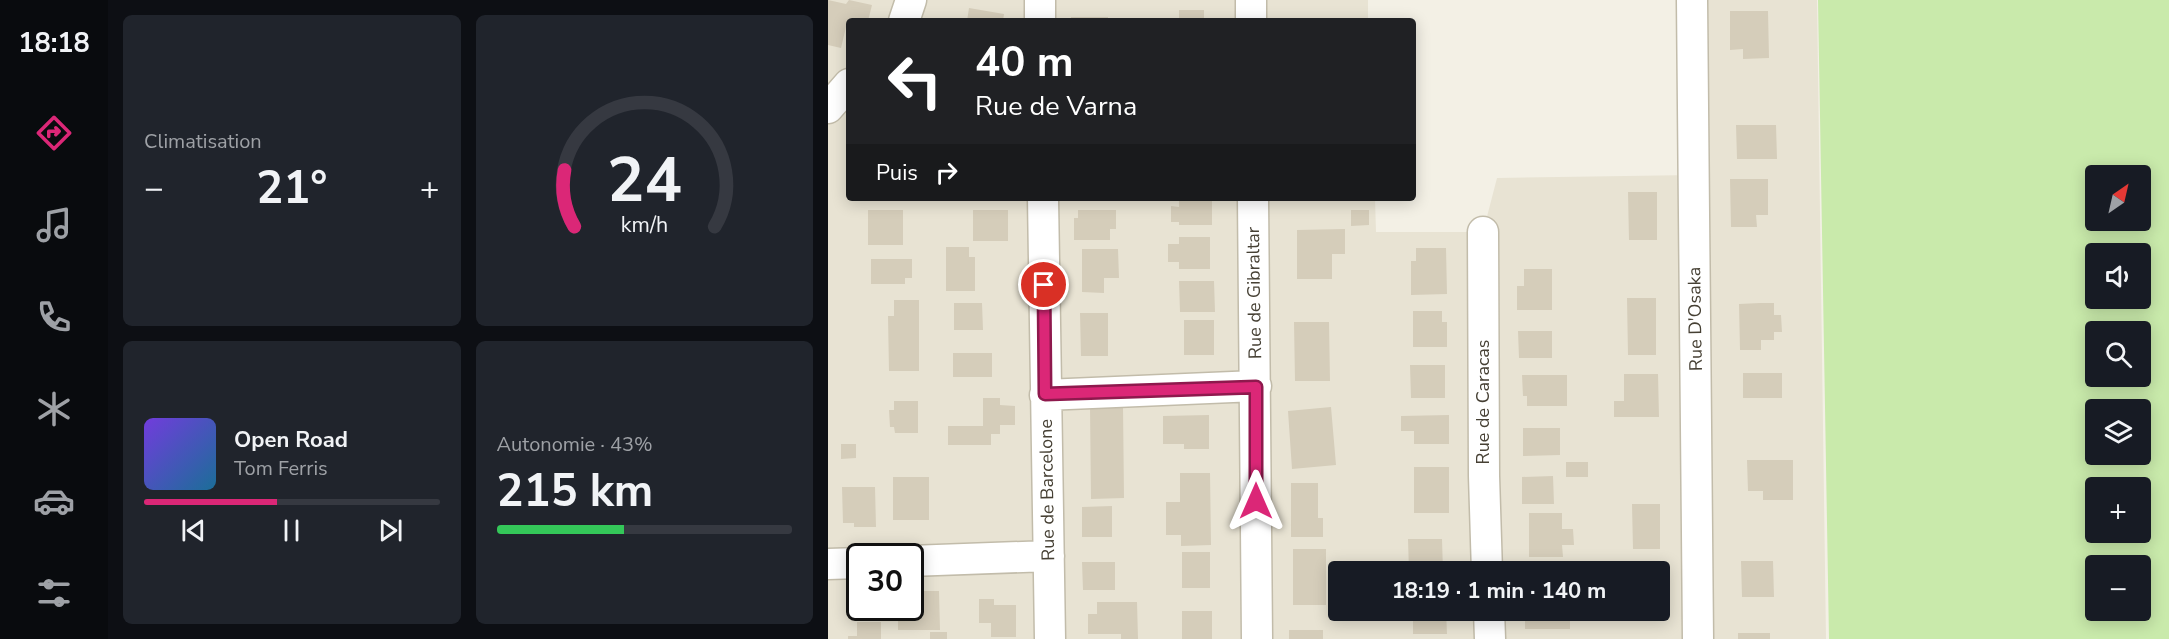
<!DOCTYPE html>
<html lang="fr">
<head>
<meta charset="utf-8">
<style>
	:root { --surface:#171b24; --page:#20242c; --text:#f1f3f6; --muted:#9ea1a6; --line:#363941; --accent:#db2777 }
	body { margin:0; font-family:"Nunito Sans",sans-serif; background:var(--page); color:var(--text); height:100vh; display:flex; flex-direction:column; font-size:22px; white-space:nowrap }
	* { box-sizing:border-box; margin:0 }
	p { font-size:20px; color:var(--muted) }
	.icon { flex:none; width:33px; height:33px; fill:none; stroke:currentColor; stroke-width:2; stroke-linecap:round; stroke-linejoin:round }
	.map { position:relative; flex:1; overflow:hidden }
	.side { display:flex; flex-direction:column; gap:15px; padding:15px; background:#0d0f14; width:720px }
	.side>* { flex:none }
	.banner { position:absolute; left:18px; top:18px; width:570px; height:183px; border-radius:6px; box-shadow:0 3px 15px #0003; background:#202124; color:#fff; overflow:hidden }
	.needle { width:39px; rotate:34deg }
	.controls { position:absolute; left:1257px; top:165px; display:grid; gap:12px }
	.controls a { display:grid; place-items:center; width:66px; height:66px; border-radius:6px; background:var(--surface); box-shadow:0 3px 15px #0003; font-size:30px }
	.speed { position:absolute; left:18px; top:543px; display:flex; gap:12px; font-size:30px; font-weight:700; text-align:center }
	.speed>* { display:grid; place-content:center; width:78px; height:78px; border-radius:50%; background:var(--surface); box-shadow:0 3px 15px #0003; line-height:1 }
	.speed .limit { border:3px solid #111; border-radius:9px; background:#fff; color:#111 }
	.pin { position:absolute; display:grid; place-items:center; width:51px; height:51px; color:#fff; margin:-26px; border:3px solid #fff; border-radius:50%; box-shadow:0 2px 6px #0007 }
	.me { position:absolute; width:66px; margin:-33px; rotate:0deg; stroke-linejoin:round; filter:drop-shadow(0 0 4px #0008) }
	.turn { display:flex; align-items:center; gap:21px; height:126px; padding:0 30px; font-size:27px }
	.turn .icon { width:78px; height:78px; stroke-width:2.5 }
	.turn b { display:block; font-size:42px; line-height:51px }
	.then { display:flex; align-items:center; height:57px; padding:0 30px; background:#0003; gap:12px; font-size:22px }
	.big { font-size:45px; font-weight:700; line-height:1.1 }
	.side .widget { flex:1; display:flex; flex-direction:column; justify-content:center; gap:9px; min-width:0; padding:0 21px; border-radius:9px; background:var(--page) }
	.side .dial { align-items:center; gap:0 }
	.dial svg { height:156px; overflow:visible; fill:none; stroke:var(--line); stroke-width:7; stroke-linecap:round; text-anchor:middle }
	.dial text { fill:var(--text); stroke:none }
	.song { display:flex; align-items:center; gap:18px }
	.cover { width:72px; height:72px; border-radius:9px; background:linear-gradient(135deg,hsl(260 70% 55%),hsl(200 70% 35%)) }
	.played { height:6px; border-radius:3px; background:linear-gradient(90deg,var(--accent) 45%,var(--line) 45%) }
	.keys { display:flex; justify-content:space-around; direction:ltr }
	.heat { display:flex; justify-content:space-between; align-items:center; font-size:33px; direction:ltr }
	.charge { height:9px; border-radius:4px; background:linear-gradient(90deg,#34c759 43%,var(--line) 0) }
	.side .tiles { flex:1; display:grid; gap:15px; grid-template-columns:repeat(2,1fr) }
	.trip { position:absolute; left:500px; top:561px; width:342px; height:60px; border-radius:6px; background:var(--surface); box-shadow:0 3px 15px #0003; font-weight:700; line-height:60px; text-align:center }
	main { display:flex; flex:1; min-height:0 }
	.tabs { display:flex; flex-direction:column; width:108px; justify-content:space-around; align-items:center; background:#090b0e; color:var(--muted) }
	.tabs .icon { width:42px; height:42px }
	.tabs .active { color:var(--accent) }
	.tabs b { font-size:27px; color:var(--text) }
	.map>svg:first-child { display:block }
	.residential { fill:#e8e3d3; fill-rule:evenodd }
	.green { fill:#c9eaab; fill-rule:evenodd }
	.building { fill:#d5cdba }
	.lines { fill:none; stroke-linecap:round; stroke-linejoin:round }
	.minor-casing { stroke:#c2bcaa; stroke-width:33 }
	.minor { stroke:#fff; stroke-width:30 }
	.route-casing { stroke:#8e194d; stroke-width:15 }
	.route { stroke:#db2777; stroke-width:10 }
	.labels { text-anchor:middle; stroke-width:6; stroke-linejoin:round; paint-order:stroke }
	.street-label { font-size:18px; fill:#464034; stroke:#fff }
</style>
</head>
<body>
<main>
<nav class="tabs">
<b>18:18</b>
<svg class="icon active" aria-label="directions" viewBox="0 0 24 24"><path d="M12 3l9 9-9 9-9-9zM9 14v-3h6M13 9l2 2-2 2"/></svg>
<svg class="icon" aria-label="music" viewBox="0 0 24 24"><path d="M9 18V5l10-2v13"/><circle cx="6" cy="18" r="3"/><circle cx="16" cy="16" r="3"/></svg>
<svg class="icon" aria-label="phone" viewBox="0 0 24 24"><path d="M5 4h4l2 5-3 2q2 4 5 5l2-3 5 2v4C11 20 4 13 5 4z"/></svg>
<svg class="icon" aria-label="climate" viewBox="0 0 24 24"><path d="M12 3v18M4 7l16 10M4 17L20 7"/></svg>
<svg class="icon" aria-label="car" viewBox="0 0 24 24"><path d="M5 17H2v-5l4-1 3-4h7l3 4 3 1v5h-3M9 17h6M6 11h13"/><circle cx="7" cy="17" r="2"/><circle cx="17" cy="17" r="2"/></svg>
<svg class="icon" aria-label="filters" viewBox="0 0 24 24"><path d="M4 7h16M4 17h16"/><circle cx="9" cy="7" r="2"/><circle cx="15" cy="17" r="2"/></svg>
</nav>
<section class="side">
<div class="tiles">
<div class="widget"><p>Climatisation</p>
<div class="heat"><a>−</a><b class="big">21°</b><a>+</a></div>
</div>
<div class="widget dial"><svg viewBox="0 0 100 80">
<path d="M14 69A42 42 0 1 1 86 69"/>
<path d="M14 69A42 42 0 0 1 9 40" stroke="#db2777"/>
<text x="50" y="56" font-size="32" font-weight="700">24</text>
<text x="50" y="72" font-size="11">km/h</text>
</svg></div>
<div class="widget">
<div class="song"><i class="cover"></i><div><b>Open Road</b><p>Tom Ferris</p></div></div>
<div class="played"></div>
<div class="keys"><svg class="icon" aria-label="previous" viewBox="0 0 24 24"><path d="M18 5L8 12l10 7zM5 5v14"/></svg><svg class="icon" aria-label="pause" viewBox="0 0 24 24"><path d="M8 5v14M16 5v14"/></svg><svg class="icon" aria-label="next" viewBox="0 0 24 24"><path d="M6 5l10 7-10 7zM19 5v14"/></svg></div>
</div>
<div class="widget"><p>Autonomie · 43%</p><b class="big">215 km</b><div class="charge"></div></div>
</div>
</section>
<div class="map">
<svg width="1341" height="639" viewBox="0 0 1341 639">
	<rect width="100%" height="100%" fill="#f3f0e5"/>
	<path class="residential" d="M0 0H540V21H21V198H547L548 232H655L669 178 865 175 864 0H989L998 639H0ZM32 556H82V608H32ZM510 572H831V610H510Z"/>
	<path class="green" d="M990 0H1341V639H1001ZM1268 176H1312V220H1268ZM1268 254H1312V298H1268ZM1268 332H1312V376H1268ZM1268 410H1312V454H1268ZM1268 488H1312V532H1268ZM1268 566H1312V610H1268Z"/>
	<path class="building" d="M0 0 18 4 21 0 44 5 40 21H21V28L18 27 13 48 0 45Z
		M141 8 176 14 175 21H139Z
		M351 10H376V21H351Z
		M902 11H940L941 58 915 59V49L902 50Z
		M243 17H280V21H243Z
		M908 125H948L949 159H909Z
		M902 179H940V215H928L929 227H903Z
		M800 192H829V240H801Z
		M351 198H384V225H351V222H343V206L351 207Z
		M40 210H75V245H40Z
		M145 210H180V241H145Z
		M250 210H288V229H282V240H246V218H250Z
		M523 210H541V225L523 226Z
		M517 229V254H504V279H469V230Z
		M351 237H382V269H351V262H340V244H351Z
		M118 247H141V257H147V291H118Z
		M588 248H618L619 294 583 295V261H588Z
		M254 249H290L291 278H276V293L254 292Z
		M43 259H84V278H77V284H43Z
		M696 269H724V310H689V286H696Z
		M351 281H386L387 312H352Z
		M799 298H828V355H800Z
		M66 300H91V371H61L60 316H66Z
		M126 303H154L155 330H126Z
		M932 303H946V315H953L954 332H946V340H933V350H912L911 304Z
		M585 311H614V322H619V347H585Z
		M252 313H280V356H253Z
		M356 320H386V355H356Z
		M466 322H501L502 381H467Z
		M690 331H724V358H691Z
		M125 353H164V377H125Z
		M582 365H617V398H583Z
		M915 373H954V398H915Z
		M796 374H830L831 417H786V401H796Z
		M694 375H739V406H699V396H695Z
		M155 398H172V405L187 406V425H172V434H163V445H120V426H155Z
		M66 401H90V433H67L66 427H62L61 410H66Z
		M262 406H295L296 498 263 499Z
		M503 407 508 465 464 469 460 411Z
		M381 415V449H356V444H335V416Z
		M621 415V444H586V431H573V416Z
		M695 428H732V455L695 456Z
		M13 444H28V458L13 459Z
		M919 460H965V500H935V491H920Z
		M738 462H760V477H738Z
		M586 467H621V513H586Z
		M352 473H382L383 545 353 546V535H338V502H352Z
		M725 476 726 504H694V477Z
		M65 477H101V520H65Z
		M463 483H490V518H495V537H463Z
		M14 487H47L48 527H26V523H15Z
		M804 504H832V549H805Z
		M284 506V537H254V507Z
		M701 513H734V529H745L746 545H734L735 557H701Z
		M580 539H614L615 572H581Z
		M465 549H498V605H465Z
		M354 552H382V588H354Z
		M770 561H830V572H770Z
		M913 561H945L946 597H914Z
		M254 562H287V590H255Z
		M82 591H111L112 630H70V608H82Z
		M151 599H166V605H188V637H163V623H151Z
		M269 602H309L310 639H293V634H260V614H269Z
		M44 608H57V617H44Z
		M585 610H618L619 634H585Z
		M697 610H742V629H697Z
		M796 610H831V615H796Z
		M354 611H384V639H354Z
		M29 622H53V639H20V636H29Z
		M461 630H495V639H461Z
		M102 632H119V639H102Z
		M910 633H942V639H910Z"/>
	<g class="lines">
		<g class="minor-casing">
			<path id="minor" d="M212 0V21
				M423 0V21
				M864 0 870 639
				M76 21 83 0
				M0 108 21 84
				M215 198 222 639
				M425 198 429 639
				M655 232 656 476 659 572
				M217 395 428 386
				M82 561 221 556
				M0 564 32 563
				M661 610 662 639"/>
		</g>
		<use href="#minor" class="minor"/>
	</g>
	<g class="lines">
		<g class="route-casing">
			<path id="route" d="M216 285 217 394 428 387V501"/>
		</g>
		<use href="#route" class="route"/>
	</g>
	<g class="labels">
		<g class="street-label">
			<text transform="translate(426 293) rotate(-91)" y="6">Rue de Gibraltar</text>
			<text transform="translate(867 319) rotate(-91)" y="6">Rue D'Osaka</text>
			<text transform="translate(655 402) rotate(-90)" y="6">Rue de Caracas</text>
			<text transform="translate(219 490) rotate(-91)" y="6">Rue de Barcelone</text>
		</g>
	</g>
</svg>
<div class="controls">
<a><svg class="needle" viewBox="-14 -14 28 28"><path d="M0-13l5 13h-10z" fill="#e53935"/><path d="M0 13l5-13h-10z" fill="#9ea1a6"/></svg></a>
<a><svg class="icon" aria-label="sound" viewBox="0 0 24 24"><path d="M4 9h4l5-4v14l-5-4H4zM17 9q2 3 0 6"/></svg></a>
<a><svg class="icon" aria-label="search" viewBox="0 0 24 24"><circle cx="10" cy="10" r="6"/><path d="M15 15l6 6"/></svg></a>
<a><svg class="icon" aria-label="layers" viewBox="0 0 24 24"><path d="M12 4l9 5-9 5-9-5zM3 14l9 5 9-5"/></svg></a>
<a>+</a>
<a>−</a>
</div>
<div class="speed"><div class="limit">30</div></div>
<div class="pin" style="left:216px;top:285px;background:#d93025"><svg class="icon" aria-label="arrive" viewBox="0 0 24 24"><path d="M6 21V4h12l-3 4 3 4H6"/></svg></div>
<svg class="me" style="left:428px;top:501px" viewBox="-20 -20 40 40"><path d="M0-17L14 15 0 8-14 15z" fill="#db2777" stroke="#fff" stroke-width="4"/></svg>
<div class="trip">18:19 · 1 min · 140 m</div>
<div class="banner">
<div class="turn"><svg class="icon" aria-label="left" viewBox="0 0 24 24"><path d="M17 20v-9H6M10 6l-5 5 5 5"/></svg><div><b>40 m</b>Rue de Varna</div></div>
<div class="then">Puis<svg class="icon" aria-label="right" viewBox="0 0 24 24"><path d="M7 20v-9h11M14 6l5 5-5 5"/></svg></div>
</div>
</div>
</main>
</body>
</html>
